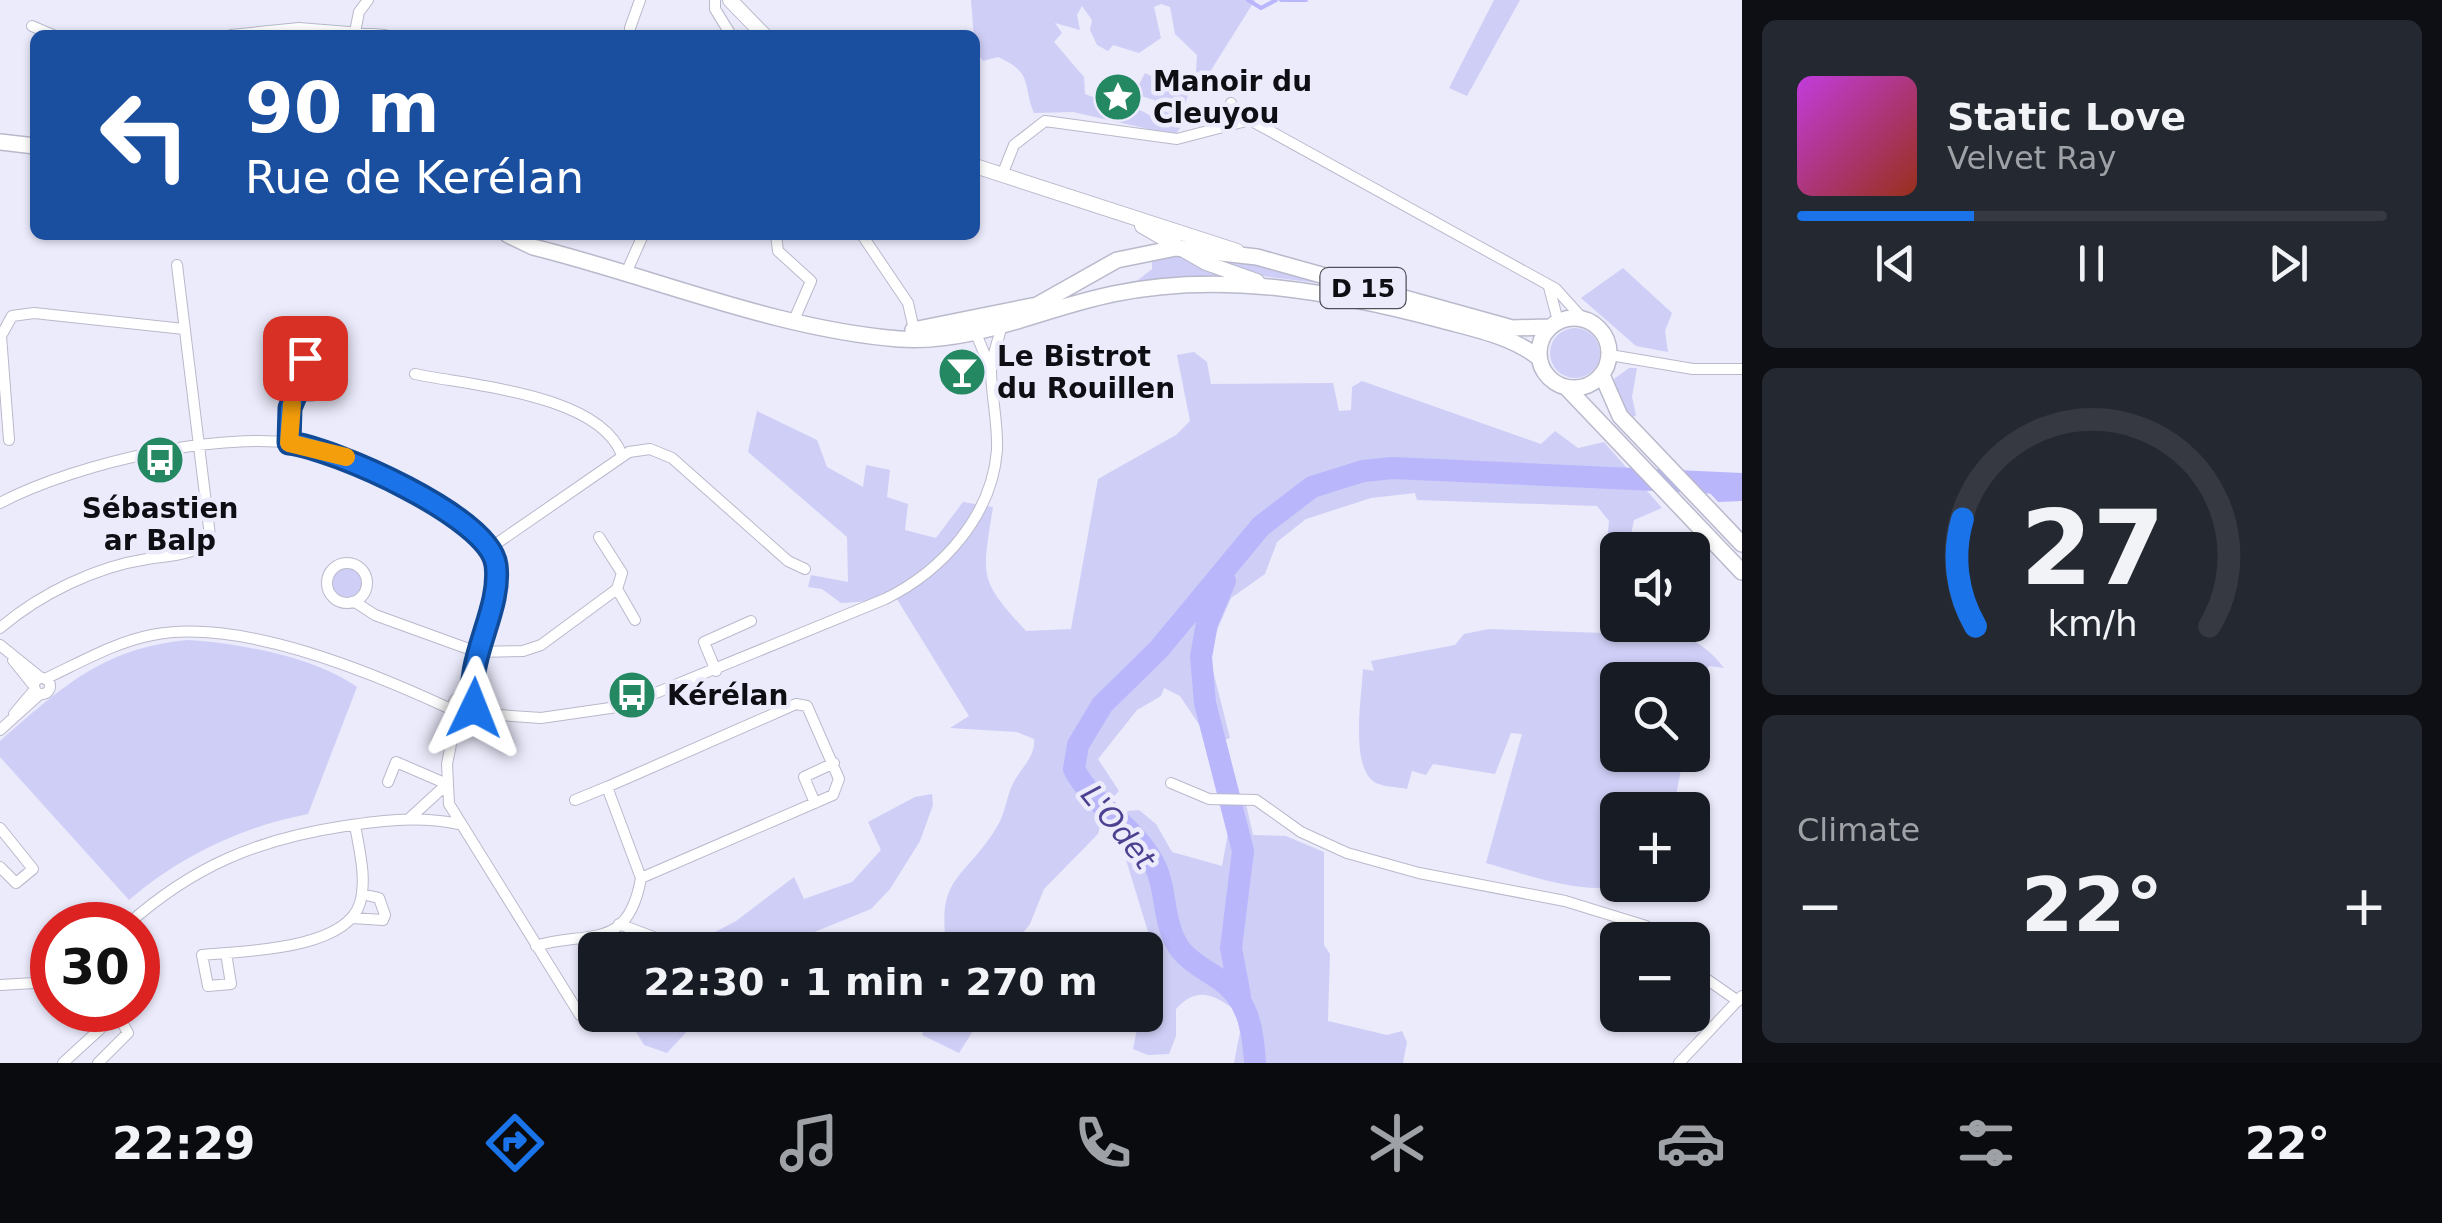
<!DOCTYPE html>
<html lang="en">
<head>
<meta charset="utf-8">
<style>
	:root { --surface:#171b24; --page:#242831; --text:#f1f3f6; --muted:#9ea1a6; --line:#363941; --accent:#1a73e8 }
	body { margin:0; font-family:"DejaVu Sans",sans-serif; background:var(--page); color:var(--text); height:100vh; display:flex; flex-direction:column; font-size:38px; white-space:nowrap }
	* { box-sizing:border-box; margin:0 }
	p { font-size:32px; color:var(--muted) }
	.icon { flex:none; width:55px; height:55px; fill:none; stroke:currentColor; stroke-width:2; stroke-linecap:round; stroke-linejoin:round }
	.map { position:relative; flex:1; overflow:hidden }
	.drawer { display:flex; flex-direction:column; gap:20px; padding:20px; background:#0d0f14; width:700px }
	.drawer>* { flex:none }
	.banner { position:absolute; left:30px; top:30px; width:950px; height:210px; border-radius:15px; box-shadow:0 2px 8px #0004; background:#1a4fa0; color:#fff; overflow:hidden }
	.buttons { position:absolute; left:1600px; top:532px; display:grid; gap:20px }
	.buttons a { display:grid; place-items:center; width:110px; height:110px; border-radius:15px; background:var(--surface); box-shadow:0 2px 8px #0004; font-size:50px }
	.speed { position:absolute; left:30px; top:902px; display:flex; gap:20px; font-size:50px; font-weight:700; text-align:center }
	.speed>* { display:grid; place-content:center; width:130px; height:130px; border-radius:50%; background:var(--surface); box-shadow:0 2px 8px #0004; line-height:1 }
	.speed .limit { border:15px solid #d22; background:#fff; color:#111 }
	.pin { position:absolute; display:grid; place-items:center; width:85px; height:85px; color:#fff; margin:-42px; border-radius:20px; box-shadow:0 5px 15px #0006 }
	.me { position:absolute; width:110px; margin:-55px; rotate:2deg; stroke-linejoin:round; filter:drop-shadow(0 0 8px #0008) }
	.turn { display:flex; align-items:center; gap:35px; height:210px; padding:0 50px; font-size:45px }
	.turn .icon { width:130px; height:130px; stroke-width:2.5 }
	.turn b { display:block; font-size:70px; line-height:85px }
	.big { font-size:75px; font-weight:800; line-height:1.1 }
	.drawer .card { flex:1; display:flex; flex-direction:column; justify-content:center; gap:15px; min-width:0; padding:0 35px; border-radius:15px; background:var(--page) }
	.drawer .dial { align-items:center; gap:0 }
	.dial svg { height:260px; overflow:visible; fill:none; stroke:var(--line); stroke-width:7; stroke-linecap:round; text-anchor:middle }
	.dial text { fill:var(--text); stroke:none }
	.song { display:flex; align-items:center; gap:30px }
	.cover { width:120px; height:120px; border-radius:15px; background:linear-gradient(135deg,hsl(290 70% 55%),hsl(10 70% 35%)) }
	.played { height:10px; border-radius:5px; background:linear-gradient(90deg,var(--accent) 30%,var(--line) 30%) }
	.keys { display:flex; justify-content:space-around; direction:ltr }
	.heat { display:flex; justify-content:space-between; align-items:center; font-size:55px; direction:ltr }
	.trip { position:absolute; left:578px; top:932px; width:585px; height:100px; border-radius:15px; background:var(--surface); box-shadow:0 2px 8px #0004; font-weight:800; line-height:100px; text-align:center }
	.menu { display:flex; height:160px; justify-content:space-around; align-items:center; background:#090b0e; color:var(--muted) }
	.menu .icon { width:70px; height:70px }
	.menu .on { color:var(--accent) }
	.menu b { font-size:45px; color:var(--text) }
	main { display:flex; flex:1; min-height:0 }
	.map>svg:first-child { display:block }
	.green { fill:#cfcef6 }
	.water { fill:#b9b6fc }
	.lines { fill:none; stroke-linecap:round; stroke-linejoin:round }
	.stream { stroke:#b9b6fc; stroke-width:4 }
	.river { stroke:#b9b6fc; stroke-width:22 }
	.street-casing { stroke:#b9b9cc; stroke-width:12 }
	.secondary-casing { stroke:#b9b9cc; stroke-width:16 }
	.primary-casing { stroke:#b9b9cc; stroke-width:18 }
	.street { stroke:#fff; stroke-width:10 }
	.secondary { stroke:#fff; stroke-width:14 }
	.primary { stroke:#fff; stroke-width:15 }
	.route-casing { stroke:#114b97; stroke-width:25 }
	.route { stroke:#1a73e8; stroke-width:18 }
	.slow { stroke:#f59e0b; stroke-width:18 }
	.labels { text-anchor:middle; stroke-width:9; stroke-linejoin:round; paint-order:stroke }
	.shield { fill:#ebebfc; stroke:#50505a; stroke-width:2.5 }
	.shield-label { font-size:25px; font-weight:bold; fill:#0e0e14 }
	.poi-label { font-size:28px; font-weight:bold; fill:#0e0e14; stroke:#ebebfc; text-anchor:start }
	.water-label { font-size:30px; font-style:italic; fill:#4c4091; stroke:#ebebfc }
</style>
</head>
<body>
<main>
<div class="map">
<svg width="1742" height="1063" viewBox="0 0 1742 1063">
	<rect width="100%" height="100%" fill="#ebebfc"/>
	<path class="green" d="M971 0H1255L1208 75 1196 72 1197 55 1175 34 1170 7 1161 4 1154 7 1161 38 1139 53 1113 45 1108 51 1097 45 1090 30 1092 20 1082 6 1077 15 1080 30 1055 23 1062 33 1054 42 1084 77 1085 94 1125 109 1129 104 1151 116 1158 108 1175 116 1154 100 1134 94 1145 73 1188 95 1181 118 1186 120 1175 135 1073 112 1034 113C1022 84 1034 73 998 57L983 61 975 50Z
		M1494 0H1520L1467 96 1449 88Z
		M1179 254 1230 280 1133 284 1152 269V259Z
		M1204 257 1230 258 1325 284 1240 273Z
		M1623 268 1672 313 1665 331 1668 352 1636 346 1581 298Z
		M1550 353a25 25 0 1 1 50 0a25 25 0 1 1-50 0Z
		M1194 352 1207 362 1211 384 1333 383 1339 411 1351 410 1352 387 1362 381 1541 444 1555 431 1578 448 1604 442 1662 508 1634 520 1628 550H1618V625C1660 625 1698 633 1724 668L1709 666 1704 674 1696 676 1693 706 1692 680H1618V755H1684L1673 810H1618V885H1626C1581 896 1529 875 1486 863L1522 734 1511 733 1495 774 1433 764 1426 775 1412 771 1407 789C1398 787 1384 787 1376 783 1349 769 1362 695 1363 669L1374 671 1371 661 1455 645 1464 634 1489 629 1604 633 1611 618 1603 585 1609 521 1597 506 1417 500 1415 493 1371 498 1306 519 1277 542 1265 574 1231 598 1208 651 1230 738 1212 744 1180 696 1164 688 1161 696 1137 710 1098 759 1119 791 1106 805 1098 834 1044 889 1030 924 1009 950H947C935 874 965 881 998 825 1005 813 1006 800 1011 788 1018 770 1036 758 1034 739L1017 732 950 728 969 716 892 591 872 601 841 603 822 589 808 587 811 575 848 582 847 537 748 452 757 411 817 440 827 467 863 487 866 465 890 470 887 497 908 504 905 530 936 538 963 502 993 507C982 577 978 579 1026 631L1071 629 1098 479 1176 435 1190 421 1177 355Z
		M1629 368H1637L1632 397 1636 415 1632 418 1621 403 1614 379Z
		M332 583a15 15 0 1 1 30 0a15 15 0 1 1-30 0Z
		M188 640C239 643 315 657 357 687L308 814C241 827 180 856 129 900L0 757V741C62 687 103 648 188 640Z
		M932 794 933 805 920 841 890 889 871 909 770 950 683 949 736 921 794 877 804 899 852 882 881 850 868 822 915 797Z
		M1246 804 1253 835 1286 836 1324 852V945L1330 954 1328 1021 1387 1035 1402 1031 1407 1042 1403 1063H1234L1240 1032 1235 1010C1213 994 1197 986 1176 1009V1036L1169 1054 1148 1055 1133 1049 1140 1015H1145L1149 935 1116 827 1128 811 1139 810 1156 824 1172 852 1222 866 1228 833 1226 805Z
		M650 1015H702L667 1053 644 1045 632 1025Z
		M931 1015H983L959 1053 922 1035Z"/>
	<path class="water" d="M1691 472 1742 477V501L1718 502Z"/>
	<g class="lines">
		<path class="stream" d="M1248 0 1261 8 1276 0
			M1281 0H1306"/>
		<path class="river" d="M1225 581 1207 623 1201 657 1205 703 1243 851 1231 948 1240 996
			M1255 1063C1253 1028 1248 997 1216 977 1204 969 1189 961 1180 949 1161 922 1168 888 1153 862 1133 825 1093 806 1074 769L1078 745 1102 705 1159 649 1261 526 1312 487 1363 471 1393 468 1742 484"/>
		<g class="street-casing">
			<path id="street" d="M715 0V9L731 35
				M32 26 53 35
				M630 28 640 0
				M355 32 359 12 368 0
				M231 35 299 28 385 35
				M1229 124 1231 103
				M1002 175 1014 145 1045 121 1177 139 1250 120 1556 289 1582 318
				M776 235 778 251 811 281 794 320
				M862 235 908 303 915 334
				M627 271 643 235
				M1549 287 1558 321
				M975 331 991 370
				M1610 355 1693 369H1742
				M290 377a19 19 0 1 1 38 0a19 19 0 1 1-38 0Z
				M415 374C472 386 599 394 622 455
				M9 440 1 336 12 316 34 313 184 329
				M289 443 290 408 297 391
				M0 503C76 463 235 425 320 448 354 457 384 478 415 496 441 510 472 523 490 548
				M599 537 622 573 617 589
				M327 583a20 20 0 1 1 40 0a20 20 0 1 1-40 0Z
				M355 602 375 615 477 652 523 651 541 645 617 589 635 620
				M0 628C40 594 95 567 147 559 169 555 197 557 210 536L177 265
				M0 645 41 678
				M13 660 34 686
				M716 671 704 642 751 621
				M34 686a8 8 0 1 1 16 0a8 8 0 1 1-16 0Z
				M45 679C79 663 115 642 152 635 241 617 374 673 455 711
				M453 706a10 10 0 1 1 20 0a10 10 0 1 1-20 0Z
				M469 698 496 576 490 548 629 452 650 449 672 458 788 561 805 569
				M470 713 541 718 624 706 885 599C942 571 992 516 997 450 998 424 992 399 991 373 991 356 998 343 1001 328
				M14 714 35 689
				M457 714 447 764 449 804 580 1015
				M0 730 40 694
				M388 782 396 762 447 784
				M1171 783 1209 799 1256 800 1301 832 1347 853 1419 873 1565 901 1646 926 1659 940
				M575 800 607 787
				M815 803 804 777 834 763
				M411 817 447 784
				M0 828 33 869 16 883 0 867
				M352 918 383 920 385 915 379 898 362 894
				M619 924 656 938 672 950
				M127 925C193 866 258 839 345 826 385 820 420 816 459 824
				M536 946C586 930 628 953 641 878L833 795 839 779 807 706 796 704 607 787 641 878
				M226 953 231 984 208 986 202 955C243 951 346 950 360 903 367 878 359 849 355 825
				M1692 969 1738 1001
				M0 985 52 982
				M63 1063 99 1030 82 1010
				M98 1063 128 1033 117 1013 99 1030
				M1679 1063 1742 996"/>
		</g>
		<g class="secondary-casing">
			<path id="secondary" d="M730 0 764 35
				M975 166 1237 251
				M1142 226 1206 263 1257 281"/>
		</g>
		<g class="primary-casing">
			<path id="primary" d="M0 142 35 146
				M508 235 533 247C654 277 775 329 899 339 975 344 1040 309 1113 294 1222 271 1335 292 1441 320 1474 329 1512 336 1539 358
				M1539 353a35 35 0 1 1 70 0a35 35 0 1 1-70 0Z
				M913 330 1037 305 1117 260 1176 248 1257 257 1512 328 1549 327
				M1602 375 1620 416 1742 544
				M1566 387 1742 572"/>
		</g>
		<use href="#street" class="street"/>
		<use href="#secondary" class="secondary"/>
		<use href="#primary" class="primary"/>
	</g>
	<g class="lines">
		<g class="route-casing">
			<path id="route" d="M305 358 290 372 297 391 290 408 289 443C333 448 490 517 496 565 502 611 464 659 474 708"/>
		</g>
		<use href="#route" class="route"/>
		<path class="slow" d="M292 404 289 443 346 457"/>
	</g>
	<defs>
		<g id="sight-disc" transform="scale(2.5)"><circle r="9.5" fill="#248862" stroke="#ebebfc"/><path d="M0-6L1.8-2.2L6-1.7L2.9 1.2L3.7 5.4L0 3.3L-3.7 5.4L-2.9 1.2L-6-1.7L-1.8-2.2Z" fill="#fff"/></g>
		<g id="bar-disc" transform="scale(2.5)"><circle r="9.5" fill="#248862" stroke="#ebebfc"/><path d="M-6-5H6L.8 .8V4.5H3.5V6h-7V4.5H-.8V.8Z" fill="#fff"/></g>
		<g id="bus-disc" transform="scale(2.5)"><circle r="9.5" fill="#248862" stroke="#ebebfc"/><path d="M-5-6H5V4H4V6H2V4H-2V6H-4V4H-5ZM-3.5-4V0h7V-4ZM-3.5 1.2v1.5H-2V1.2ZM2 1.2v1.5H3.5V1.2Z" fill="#fff"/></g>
	</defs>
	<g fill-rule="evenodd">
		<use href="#sight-disc" x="1118" y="97"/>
		<use href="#bar-disc" x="962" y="372"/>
		<use href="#bus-disc" x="160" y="460"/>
		<use href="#bus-disc" x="632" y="695"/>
	</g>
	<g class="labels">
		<rect class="shield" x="1320.5" y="268" width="85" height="40" rx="8"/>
		<g class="shield-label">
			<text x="1363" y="297">D 15</text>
		</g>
		<g class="poi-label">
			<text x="1153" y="91">Manoir du<tspan x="1153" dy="32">Cleuyou</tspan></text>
			<text x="997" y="366">Le Bistrot<tspan x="997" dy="32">du Rouillen</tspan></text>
			<text x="160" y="518" text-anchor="middle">Sébastien<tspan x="160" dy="32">ar Balp</tspan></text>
			<text x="667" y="705">Kérélan</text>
		</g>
		<g class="water-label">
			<text transform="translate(1118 827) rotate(51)" y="10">L'Odet</text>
		</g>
	</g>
</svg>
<div class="buttons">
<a><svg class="icon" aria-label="sound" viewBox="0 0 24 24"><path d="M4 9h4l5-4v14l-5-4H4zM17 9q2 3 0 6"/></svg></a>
<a><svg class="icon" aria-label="search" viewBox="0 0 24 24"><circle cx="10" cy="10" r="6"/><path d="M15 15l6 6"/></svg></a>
<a>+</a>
<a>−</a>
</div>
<div class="speed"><div class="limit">30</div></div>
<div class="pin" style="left:305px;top:358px;background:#d93025"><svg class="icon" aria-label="arrive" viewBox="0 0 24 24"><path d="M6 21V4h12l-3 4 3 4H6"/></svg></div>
<svg class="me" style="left:474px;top:708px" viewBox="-20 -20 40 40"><path d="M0-17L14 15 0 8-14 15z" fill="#1a73e8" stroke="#fff" stroke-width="4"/></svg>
<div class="trip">22:30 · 1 min · 270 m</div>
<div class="banner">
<div class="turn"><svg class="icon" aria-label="left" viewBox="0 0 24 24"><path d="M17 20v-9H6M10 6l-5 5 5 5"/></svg><div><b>90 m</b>Rue de Kerélan</div></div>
</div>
</div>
<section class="drawer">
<div class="card">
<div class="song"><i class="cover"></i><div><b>Static Love</b><p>Velvet Ray</p></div></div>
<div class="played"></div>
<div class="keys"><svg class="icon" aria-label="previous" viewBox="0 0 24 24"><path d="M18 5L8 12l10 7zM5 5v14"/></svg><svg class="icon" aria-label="pause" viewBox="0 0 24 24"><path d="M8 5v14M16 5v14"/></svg><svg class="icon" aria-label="next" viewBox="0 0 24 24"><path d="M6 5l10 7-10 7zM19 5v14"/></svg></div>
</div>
<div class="card dial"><svg viewBox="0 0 100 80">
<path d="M14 69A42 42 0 1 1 86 69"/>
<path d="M14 69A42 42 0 0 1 10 36" stroke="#1a73e8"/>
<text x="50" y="56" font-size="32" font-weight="700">27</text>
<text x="50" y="72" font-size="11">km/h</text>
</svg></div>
<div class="card"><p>Climate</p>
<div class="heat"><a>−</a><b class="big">22°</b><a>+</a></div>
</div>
</section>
</main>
<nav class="menu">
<b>22:29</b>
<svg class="icon on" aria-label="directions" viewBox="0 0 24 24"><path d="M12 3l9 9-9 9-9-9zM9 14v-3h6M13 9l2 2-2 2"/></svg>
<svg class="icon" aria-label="music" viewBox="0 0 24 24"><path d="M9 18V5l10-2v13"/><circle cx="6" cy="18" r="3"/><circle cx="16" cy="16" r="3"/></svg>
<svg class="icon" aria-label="phone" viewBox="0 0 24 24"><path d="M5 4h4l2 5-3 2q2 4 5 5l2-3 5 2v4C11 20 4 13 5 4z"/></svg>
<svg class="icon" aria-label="climate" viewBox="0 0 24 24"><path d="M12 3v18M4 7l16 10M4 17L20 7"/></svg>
<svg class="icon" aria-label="car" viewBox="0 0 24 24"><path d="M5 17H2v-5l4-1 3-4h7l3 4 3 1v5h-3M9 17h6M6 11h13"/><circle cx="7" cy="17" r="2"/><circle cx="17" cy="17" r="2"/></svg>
<svg class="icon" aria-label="filters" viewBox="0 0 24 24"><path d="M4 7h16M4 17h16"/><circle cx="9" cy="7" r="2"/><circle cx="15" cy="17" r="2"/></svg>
<b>22°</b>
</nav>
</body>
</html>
